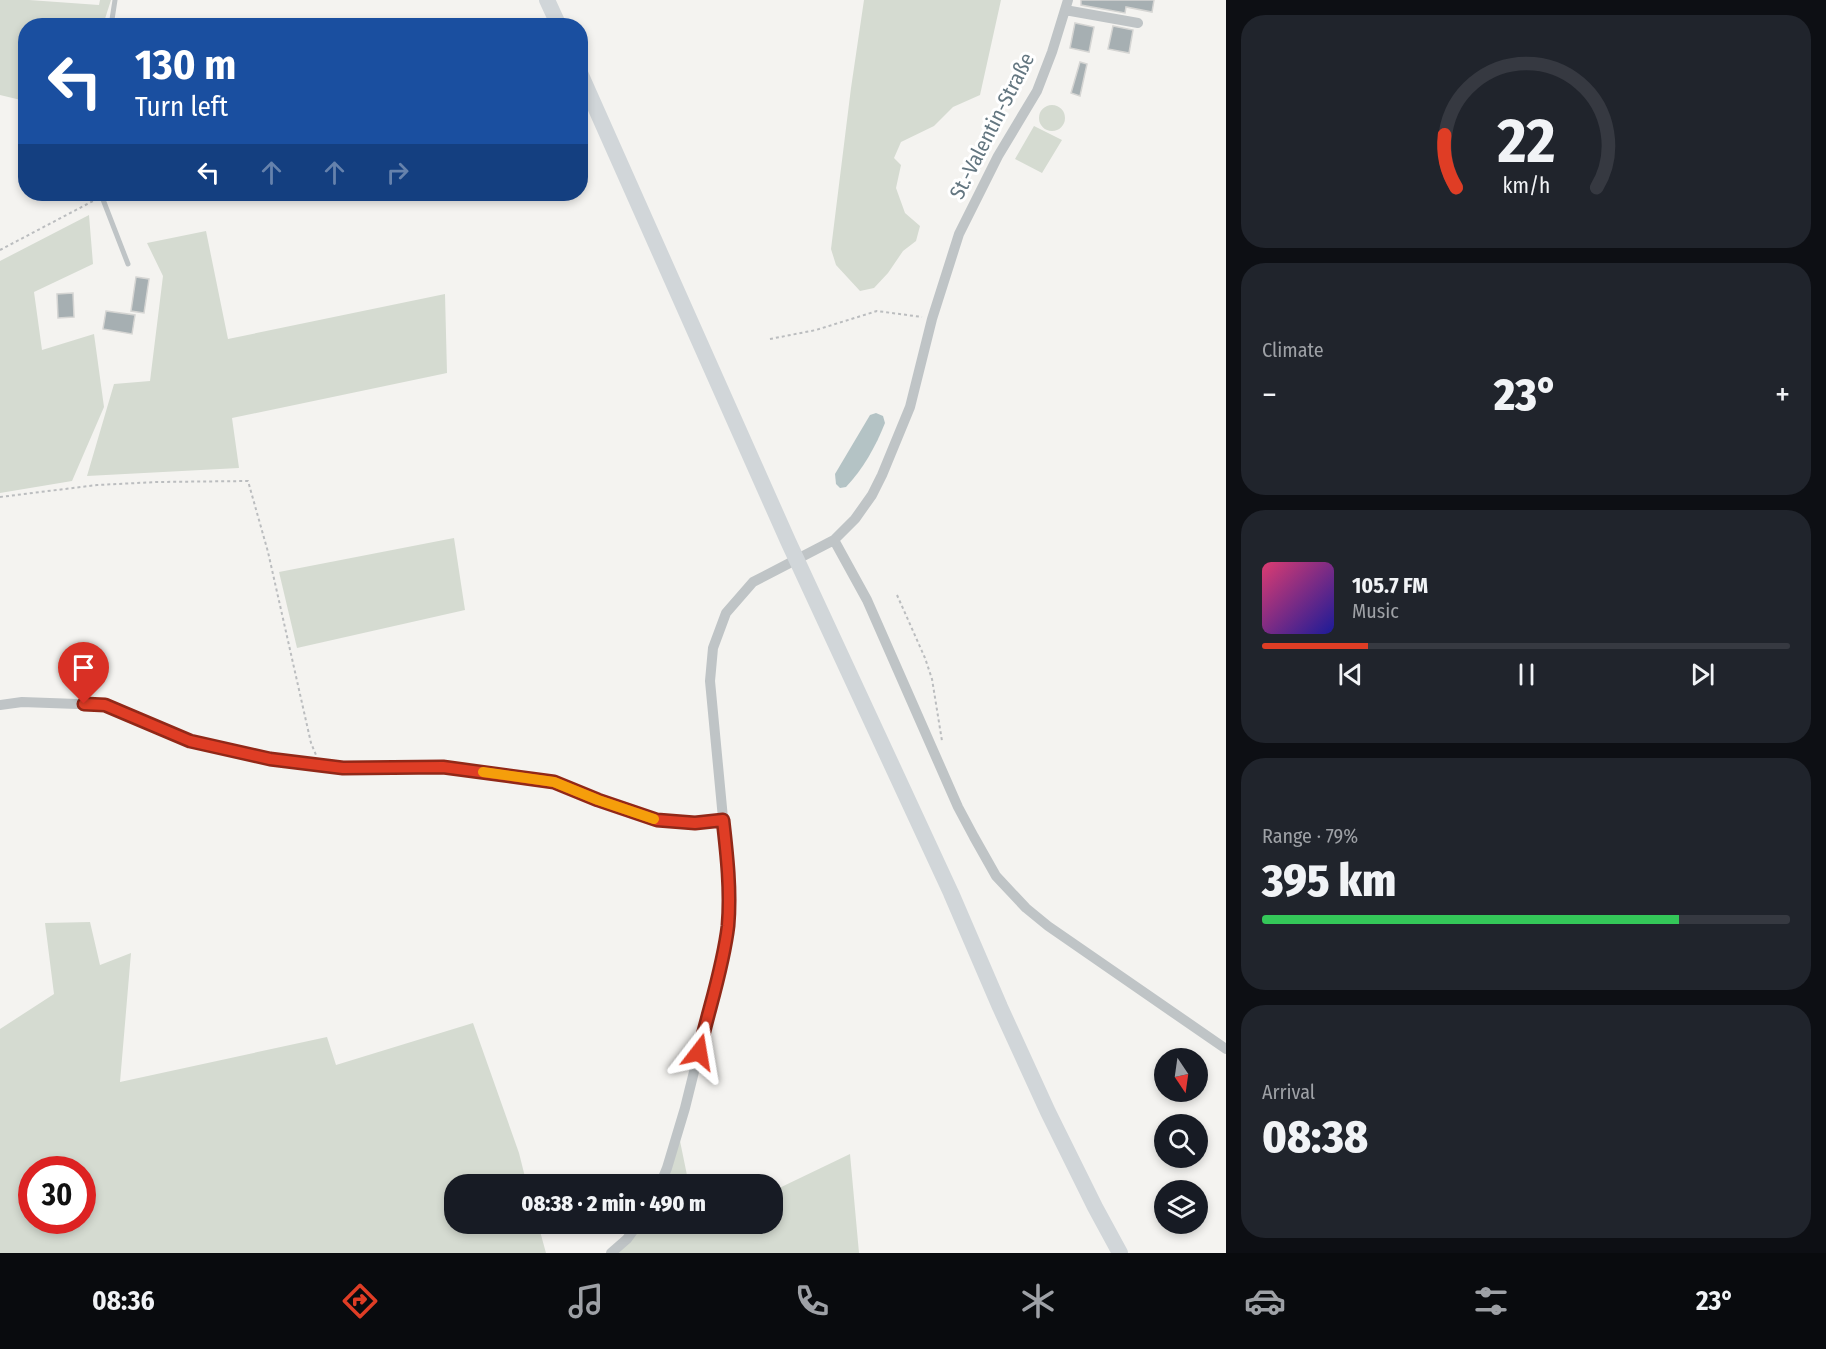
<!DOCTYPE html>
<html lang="en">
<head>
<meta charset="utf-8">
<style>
	:root { --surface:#171b24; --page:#20242c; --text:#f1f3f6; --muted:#9ea1a6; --line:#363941; --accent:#df3d25 }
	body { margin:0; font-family:"Fira Sans Condensed",sans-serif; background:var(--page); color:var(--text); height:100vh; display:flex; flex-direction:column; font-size:22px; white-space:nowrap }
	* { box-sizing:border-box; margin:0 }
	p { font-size:20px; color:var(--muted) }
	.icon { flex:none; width:33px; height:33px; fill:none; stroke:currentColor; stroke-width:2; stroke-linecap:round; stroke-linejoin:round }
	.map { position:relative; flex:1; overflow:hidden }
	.details { display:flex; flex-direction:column; gap:15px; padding:15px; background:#0d0f14; width:600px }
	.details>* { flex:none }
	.top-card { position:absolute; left:18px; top:18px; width:570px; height:183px; border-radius:24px; box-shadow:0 3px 9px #0003; background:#1a4fa0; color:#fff; overflow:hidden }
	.needle { width:39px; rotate:167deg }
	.tools { position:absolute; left:1154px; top:1048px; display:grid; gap:12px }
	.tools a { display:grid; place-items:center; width:54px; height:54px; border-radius:50%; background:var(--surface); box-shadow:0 3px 9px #0003; font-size:30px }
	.speed { position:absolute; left:18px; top:1156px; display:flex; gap:12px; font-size:30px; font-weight:700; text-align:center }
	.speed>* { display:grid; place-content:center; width:78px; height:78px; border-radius:50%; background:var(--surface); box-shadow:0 3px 9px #0003; line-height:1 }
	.speed .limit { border:9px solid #d22; background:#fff; color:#111 }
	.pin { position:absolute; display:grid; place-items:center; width:51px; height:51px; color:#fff; margin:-62px -26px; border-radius:50% 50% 50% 0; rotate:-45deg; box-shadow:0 0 6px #0007 }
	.pin .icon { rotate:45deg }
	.me { position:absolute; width:66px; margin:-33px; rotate:14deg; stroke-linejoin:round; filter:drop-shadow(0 0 4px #0008) }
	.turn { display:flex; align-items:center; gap:21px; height:126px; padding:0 18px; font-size:27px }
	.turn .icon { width:78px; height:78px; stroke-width:2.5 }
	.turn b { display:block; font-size:42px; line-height:51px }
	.lanes { display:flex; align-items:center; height:57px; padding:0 18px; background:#0003; justify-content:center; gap:30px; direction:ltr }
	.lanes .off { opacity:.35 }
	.big { font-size:45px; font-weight:800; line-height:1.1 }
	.details .card { flex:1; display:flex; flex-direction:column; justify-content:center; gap:9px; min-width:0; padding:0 21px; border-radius:24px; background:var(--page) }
	.details .dial { align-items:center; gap:0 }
	.dial svg { height:156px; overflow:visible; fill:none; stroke:var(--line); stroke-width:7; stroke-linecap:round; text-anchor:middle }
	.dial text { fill:var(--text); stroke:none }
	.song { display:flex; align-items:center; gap:18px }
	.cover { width:72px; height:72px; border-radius:9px; background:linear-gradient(135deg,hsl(340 70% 55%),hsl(240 70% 35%)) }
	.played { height:6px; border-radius:3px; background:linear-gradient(90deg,var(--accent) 20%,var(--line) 20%) }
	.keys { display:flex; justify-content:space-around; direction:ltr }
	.heat { display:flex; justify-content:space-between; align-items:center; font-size:33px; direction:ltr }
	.charge { height:9px; border-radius:4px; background:linear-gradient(90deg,#34c759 79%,var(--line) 0) }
	.trip { position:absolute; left:444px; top:1174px; width:339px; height:60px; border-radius:24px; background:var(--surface); box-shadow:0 3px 9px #0003; font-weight:800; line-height:60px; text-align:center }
	.tabs { display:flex; height:96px; justify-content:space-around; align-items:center; background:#090b0e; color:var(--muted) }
	.tabs .icon { width:42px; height:42px }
	.tabs .on { color:var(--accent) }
	.tabs b { font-size:27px; color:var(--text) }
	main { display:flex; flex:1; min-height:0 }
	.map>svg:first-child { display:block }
	.green { fill:#d5dbd1; fill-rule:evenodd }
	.water { fill:#b4c3c5 }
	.building { fill:#a6afb2; stroke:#d5d5d3; stroke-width:1.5 }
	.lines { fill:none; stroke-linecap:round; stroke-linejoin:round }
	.path { stroke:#bbbdbf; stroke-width:2; stroke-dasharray:3 3; stroke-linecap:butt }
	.service { stroke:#bfc4c6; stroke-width:5 }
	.minor { stroke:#bfc4c6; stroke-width:10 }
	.primary { stroke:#d1d6d9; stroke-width:16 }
	.route-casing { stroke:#912818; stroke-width:15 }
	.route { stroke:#df3d25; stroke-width:10 }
	.slow { stroke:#f59e0b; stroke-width:10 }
	.labels { text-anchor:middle; stroke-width:6; stroke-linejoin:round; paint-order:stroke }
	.street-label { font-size:21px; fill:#637680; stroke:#fff }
</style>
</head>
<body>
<main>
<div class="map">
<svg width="1226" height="1253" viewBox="0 0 1226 1253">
	<rect width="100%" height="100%" fill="#f4f3f0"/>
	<path class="green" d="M0 0H29L99 5 100 0H111L103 25 26 26 25 101 0 95Z
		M864 0H1001L980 95 953 107 934 126 901 142 894 158 901 165 896 188 905 213 920 226 916 241 903 251 888 273 874 288 860 291 836 265 831 249 851 88Z
		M1039 118a13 13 0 1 1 26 0a13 13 0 1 1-26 0Z
		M1034 126 1062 140 1042 173 1015 159Z
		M89 215 93 264 34 292 42 350 94 334 104 407 72 481 0 493V261Z
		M206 231 228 339 445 294 447 373 232 418 239 468 87 476 114 384 150 381 163 276 147 243Z
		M454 538 465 610 297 648 279 572Z
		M90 922 100 965 131 953 120 1082 327 1037 336 1065 473 1023 519 1153 527 1185H454V1224H538L546 1253H0V1029L54 994 45 923ZM32 1170H82V1221H32Z
		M680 1141 689 1185H662Z
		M850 1154 859 1253H611L639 1224H696L697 1226 701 1224H772L773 1191Z"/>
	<path class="water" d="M876 413 883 416 885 423C876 446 863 469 846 487L840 488 836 484 835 474 870 415Z"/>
	<path class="building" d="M1081 0H1154L1152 12 1126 7 1125 13 1081 5Z
		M1075 23 1094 27 1089 52 1070 48Z
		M1113 26 1133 30 1129 53 1108 49Z
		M1080 62 1087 64 1080 96 1071 93Z
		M136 277 149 279 144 313 131 311Z
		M73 293 74 317 58 318 57 294Z
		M106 311 135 315 132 334 103 329Z"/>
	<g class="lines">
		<path class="path" d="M0 250 93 201
			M770 339 816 330 877 311 922 317
			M0 497 97 485 157 482 248 481 268 552 311 743 316 755
			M897 595 925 658 932 679 942 741"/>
		<path class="service" d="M111 26 115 0
			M103 194 102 197 128 264"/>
		<path class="minor" d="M1065 10 1138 23
			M834 540 867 600 958 807 974 837 996 876 1026 908 1048 926 1226 1049
			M0 705 22 702 105 705 190 741 270 759 343 768 443 767 554 782 598 800 657 821 695 823 723 820
			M660 1185 667 1168 685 1108 719 971 728 927 729 889 726 850 710 681 713 648 726 613 753 582 834 540 855 519 872 495 882 475 910 407 932 319 959 234 998 156 1037 91 1052 52 1068 0
			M611 1253 627 1239 638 1224"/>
		<path class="primary" d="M547 0 559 26
			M580 73 788 541 951 893 1000 1007 1048 1112 1095 1207 1120 1253"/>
	</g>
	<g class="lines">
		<g class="route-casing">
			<path id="route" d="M84 704 105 705 190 741 270 759 343 768 443 767 554 782 598 800 657 820 695 823 723 820C727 855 731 891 728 926 723 969 708 1011 699 1052"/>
		</g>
		<use href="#route" class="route"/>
		<path class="slow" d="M483 772 554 782 598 800 654 819"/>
	</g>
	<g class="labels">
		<g class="street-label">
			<text transform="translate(992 126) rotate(-63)" y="7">St.-Valentin-Straße</text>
		</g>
	</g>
</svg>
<div class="tools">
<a><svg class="needle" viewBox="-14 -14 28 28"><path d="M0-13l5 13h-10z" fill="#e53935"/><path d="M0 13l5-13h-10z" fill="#9ea1a6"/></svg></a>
<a><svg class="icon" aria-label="search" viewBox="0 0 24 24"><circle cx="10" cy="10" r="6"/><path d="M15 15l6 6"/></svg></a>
<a><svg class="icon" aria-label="layers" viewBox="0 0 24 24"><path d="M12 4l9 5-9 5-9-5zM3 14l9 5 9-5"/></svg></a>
</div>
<div class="speed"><div class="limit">30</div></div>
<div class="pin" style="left:84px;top:704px;background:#d93025"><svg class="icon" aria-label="arrive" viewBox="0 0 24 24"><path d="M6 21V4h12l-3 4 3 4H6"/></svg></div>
<svg class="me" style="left:699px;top:1052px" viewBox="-20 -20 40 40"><path d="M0-17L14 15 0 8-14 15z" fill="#df3d25" stroke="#fff" stroke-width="4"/></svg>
<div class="trip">08:38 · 2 min · 490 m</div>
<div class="top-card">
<div class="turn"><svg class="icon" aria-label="left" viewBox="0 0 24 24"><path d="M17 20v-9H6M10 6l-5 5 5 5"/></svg><div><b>130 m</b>Turn left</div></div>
<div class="lanes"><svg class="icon" aria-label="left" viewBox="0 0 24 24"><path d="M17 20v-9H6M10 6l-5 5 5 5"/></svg><svg class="icon off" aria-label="ahead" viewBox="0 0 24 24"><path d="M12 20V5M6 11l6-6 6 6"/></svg><svg class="icon off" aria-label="ahead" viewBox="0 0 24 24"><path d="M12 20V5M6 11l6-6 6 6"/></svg><svg class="icon off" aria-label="right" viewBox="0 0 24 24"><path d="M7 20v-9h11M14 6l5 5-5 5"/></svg></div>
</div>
</div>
<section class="details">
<div class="card dial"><svg viewBox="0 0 100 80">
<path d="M14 69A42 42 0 1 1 86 69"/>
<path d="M14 69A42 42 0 0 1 8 42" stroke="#df3d25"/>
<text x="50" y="56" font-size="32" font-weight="700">22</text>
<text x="50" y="72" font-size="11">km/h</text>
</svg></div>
<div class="card"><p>Climate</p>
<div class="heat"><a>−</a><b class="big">23°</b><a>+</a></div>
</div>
<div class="card">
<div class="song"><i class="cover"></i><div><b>105.7 FM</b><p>Music</p></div></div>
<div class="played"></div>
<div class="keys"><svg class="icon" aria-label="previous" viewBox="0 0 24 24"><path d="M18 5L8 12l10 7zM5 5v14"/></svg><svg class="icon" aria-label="pause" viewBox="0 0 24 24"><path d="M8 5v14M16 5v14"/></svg><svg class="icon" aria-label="next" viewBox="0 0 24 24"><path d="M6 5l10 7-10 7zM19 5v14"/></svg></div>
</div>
<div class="card"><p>Range · 79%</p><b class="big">395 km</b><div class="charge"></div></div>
<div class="card"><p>Arrival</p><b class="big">08:38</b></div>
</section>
</main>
<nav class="tabs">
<b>08:36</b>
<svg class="icon on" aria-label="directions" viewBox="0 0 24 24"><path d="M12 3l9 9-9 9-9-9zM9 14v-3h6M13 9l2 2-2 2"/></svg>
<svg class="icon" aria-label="music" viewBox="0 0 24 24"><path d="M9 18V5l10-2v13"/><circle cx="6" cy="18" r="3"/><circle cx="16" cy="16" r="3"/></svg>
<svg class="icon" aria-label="phone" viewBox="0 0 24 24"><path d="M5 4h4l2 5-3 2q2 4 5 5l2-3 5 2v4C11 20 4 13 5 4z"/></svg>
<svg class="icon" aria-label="climate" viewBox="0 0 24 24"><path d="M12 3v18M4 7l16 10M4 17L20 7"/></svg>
<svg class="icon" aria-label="car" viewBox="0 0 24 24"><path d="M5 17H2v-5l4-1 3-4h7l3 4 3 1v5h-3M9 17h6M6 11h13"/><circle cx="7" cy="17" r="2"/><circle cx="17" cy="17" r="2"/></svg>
<svg class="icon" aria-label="filters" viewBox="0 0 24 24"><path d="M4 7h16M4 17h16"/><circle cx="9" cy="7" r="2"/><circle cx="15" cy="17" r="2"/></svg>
<b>23°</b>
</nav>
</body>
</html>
